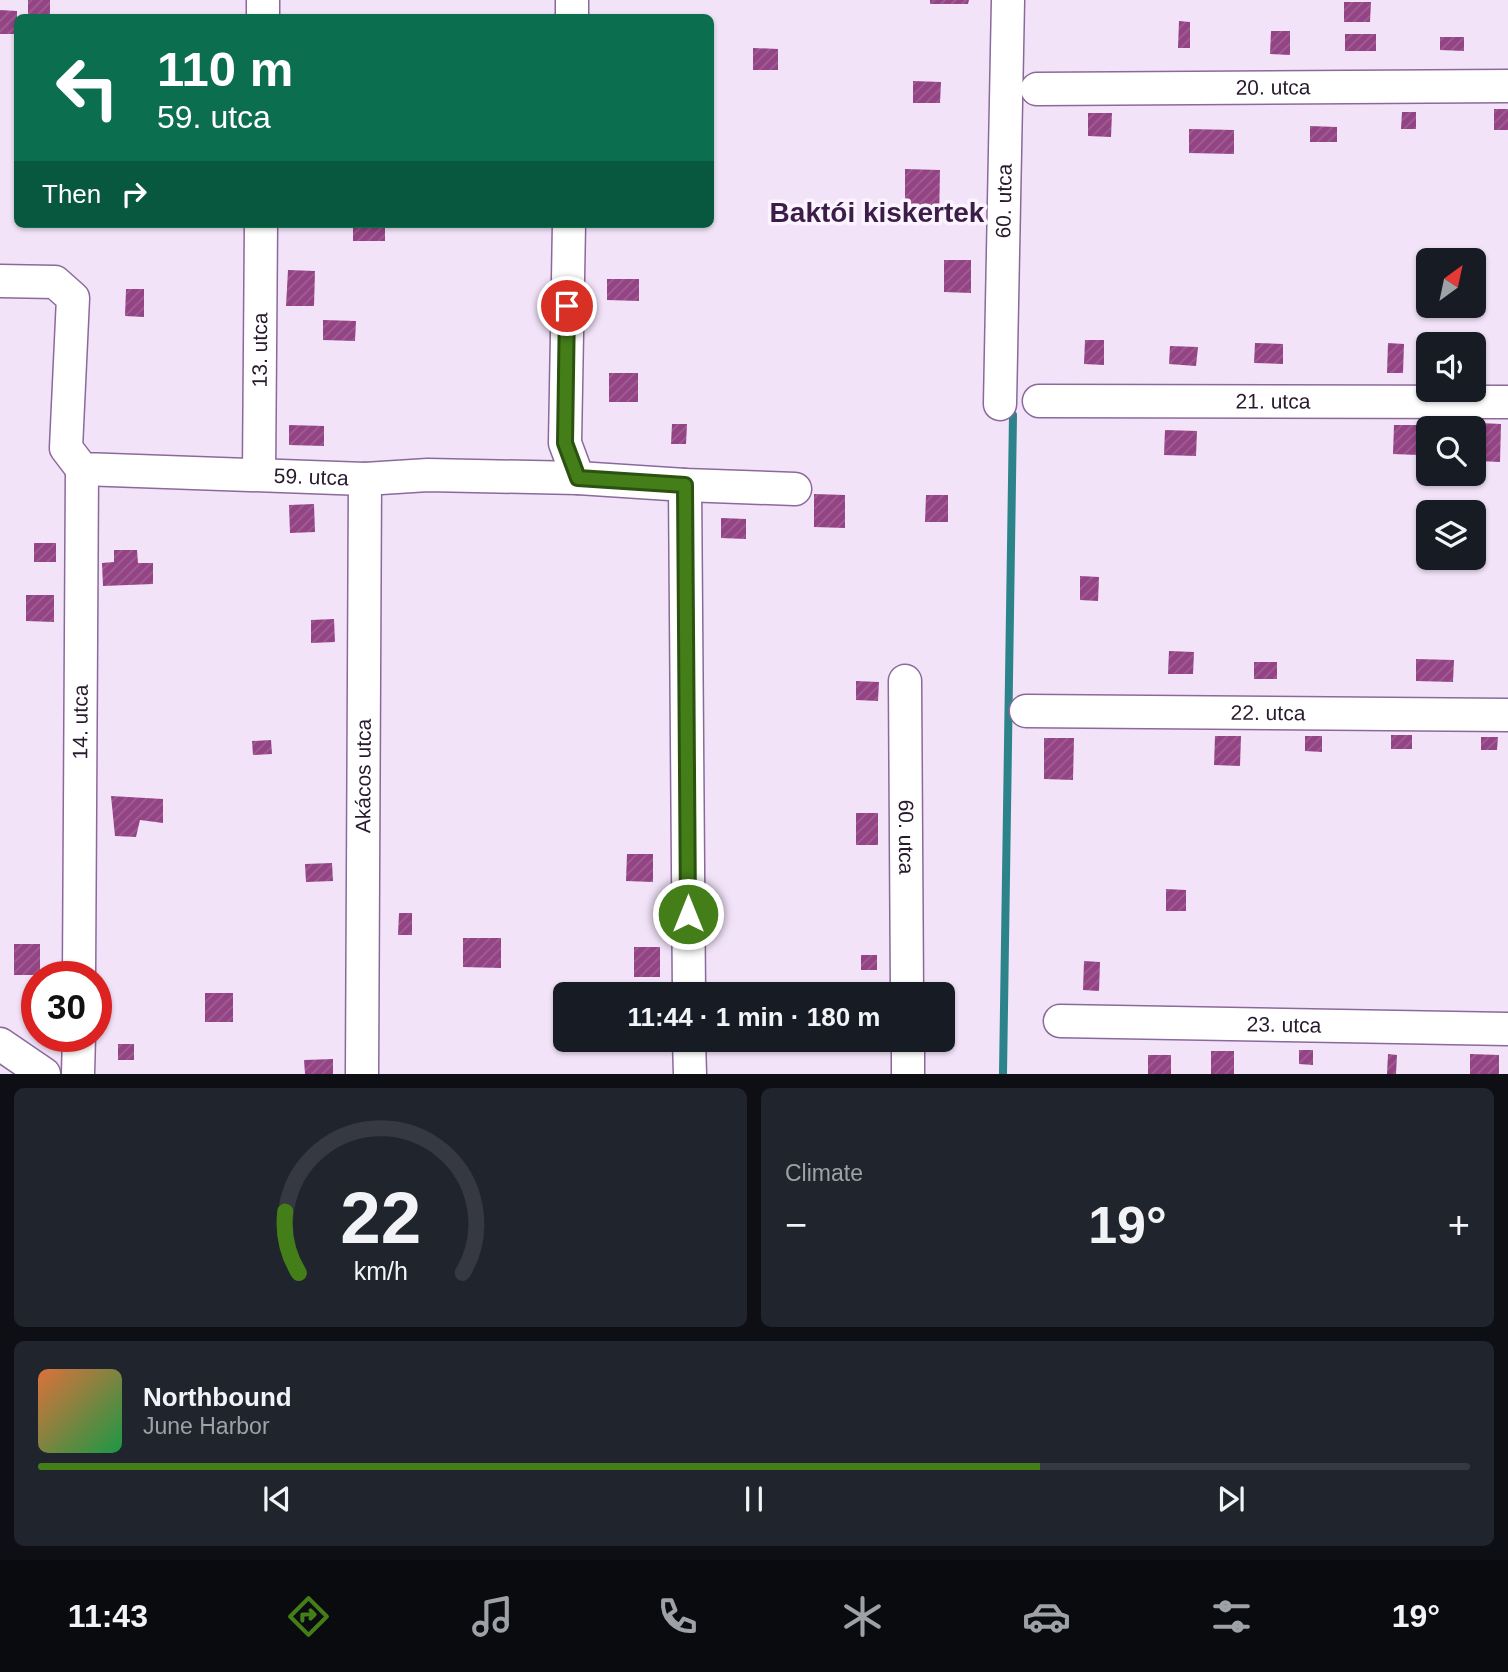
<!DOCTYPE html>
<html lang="en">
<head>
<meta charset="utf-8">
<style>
	:root { --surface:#171b24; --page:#20242c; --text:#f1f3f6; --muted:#9ea1a6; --line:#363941; --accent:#437e18 }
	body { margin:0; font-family:Helvetica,sans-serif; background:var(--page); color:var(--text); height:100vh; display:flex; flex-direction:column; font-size:26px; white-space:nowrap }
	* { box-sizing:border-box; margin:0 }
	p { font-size:23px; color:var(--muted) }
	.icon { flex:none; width:38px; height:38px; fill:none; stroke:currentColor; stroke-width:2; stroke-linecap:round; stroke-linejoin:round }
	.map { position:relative; height:1074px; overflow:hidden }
	.details { display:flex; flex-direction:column; gap:14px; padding:14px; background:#0d0f14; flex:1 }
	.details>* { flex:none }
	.guide { position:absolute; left:14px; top:14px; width:700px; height:214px; border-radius:10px; box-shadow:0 2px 5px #0004; background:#0b6e4f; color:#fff; overflow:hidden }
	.needle { width:46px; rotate:33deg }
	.fabs { position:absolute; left:1416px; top:248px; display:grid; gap:14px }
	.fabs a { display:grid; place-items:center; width:70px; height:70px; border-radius:10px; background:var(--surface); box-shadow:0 2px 5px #0004; font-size:35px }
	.speed { position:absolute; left:21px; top:961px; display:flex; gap:14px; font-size:35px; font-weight:700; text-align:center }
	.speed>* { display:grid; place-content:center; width:91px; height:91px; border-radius:50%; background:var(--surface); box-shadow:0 2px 5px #0004; line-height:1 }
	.speed .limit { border:10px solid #d22; background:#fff; color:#111 }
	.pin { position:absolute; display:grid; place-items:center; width:60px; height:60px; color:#fff; margin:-30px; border:4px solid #fff; border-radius:50%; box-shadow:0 2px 7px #0007 }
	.me { position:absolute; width:77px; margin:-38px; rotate:0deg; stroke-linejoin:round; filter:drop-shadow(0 0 5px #0008) }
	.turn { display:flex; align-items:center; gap:24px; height:147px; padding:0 28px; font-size:32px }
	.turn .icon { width:91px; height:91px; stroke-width:2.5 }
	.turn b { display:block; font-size:49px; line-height:60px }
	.then { display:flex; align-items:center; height:66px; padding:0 28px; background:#0003; gap:14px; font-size:26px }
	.big { font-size:52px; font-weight:700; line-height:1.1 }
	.details .widget { flex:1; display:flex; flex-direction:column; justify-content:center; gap:10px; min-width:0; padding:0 24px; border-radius:10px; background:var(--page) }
	.details .dial { align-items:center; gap:0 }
	.dial svg { height:182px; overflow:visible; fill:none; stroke:var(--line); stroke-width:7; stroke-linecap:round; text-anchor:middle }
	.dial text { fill:var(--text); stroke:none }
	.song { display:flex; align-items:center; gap:21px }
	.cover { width:84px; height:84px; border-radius:10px; background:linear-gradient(135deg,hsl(20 70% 55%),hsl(140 70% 35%)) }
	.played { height:7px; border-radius:4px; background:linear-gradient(90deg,var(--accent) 70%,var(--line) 70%) }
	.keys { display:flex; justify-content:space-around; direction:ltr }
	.heat { display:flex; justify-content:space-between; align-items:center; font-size:38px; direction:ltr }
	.details .tiles { flex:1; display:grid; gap:14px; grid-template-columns:1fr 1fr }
	.widget:last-child { grid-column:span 2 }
	.trip { position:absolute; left:553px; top:982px; width:402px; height:70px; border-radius:10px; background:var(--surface); box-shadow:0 2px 5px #0004; font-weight:700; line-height:70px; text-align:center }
	.tabs { display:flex; height:112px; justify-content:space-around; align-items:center; background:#090b0e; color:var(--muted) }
	.tabs .icon { width:49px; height:49px }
	.tabs .active { color:var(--accent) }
	.tabs b { font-size:32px; color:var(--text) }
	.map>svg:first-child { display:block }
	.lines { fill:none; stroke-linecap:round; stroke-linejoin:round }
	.stream { stroke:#2c838a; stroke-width:8 }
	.building { fill:url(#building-hatch) }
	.street-casing { stroke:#8b699a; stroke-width:35 }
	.street { stroke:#fff; stroke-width:32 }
	.route-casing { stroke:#2c5210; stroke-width:18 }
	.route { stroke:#437e18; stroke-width:12 }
	.labels { text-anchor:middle; stroke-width:7; stroke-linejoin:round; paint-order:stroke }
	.street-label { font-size:21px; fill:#281a2e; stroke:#fbf3fe }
	.district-label { font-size:28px; font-weight:bold; fill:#3c1d48; stroke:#fbf3fe }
</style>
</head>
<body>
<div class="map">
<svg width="1508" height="1074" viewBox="0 0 1508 1074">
	<defs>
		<pattern id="building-hatch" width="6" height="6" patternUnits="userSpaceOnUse" patternTransform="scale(1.75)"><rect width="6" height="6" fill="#944384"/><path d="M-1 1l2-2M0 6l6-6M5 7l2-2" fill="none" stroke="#9e6193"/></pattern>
	</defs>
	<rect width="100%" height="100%" fill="#f2e3f9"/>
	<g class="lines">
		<path class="stream" d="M1003 1074 1013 415"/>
	</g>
	<path class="building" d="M28 0H50V18H28Z
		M930 0H969L968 4H930Z
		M1344 2H1371L1370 22H1344Z
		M0 10 17 11V34H0Z
		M1179 21 1190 22V48H1178Z
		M1271 31H1290V55L1270 54Z
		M1345 34H1376V51H1345Z
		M1440 37H1464V51L1440 50Z
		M753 48 778 49V70H753Z
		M913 81 941 82 940 103H913Z
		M1494 109H1508V130H1494Z
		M1402 112H1416V129H1401Z
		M1088 113H1112L1111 137 1088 136Z
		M1310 126 1337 127V142H1310Z
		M1189 129 1234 130V154L1189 153Z
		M905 169 940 170 939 224 905 223Z
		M353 226 385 227V241H353Z
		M944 260H971V293L944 292Z
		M288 270 315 271 314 306H286Z
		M607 279H639V301L607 300Z
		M126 289H144V317L125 316Z
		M323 320 356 321 355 341 323 340Z
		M1085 340H1104V365L1084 364Z
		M1255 343 1283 344V364L1254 363Z
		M1388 343 1404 344 1403 373H1387Z
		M1170 346 1198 347 1196 366 1169 364Z
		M609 373H638V402H609Z
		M1480 423 1501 424 1500 462 1479 461Z
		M672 424H687L686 444H671Z
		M289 425 324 426V446L289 445Z
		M1394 425H1419L1418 455 1393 454Z
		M1165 430 1197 431 1196 456 1164 455Z
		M814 494 845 495V528L814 527Z
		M926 495H948V522H925Z
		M314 504 315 532 290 533 289 505Z
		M721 518 746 519V539L721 538Z
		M34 543H56V562H34Z
		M114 550H137L138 563H153V584L103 586 102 563 114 562Z
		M1080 576 1099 577 1098 601 1080 600Z
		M26 595H54V622L26 621Z
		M334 619 335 642 311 643V620Z
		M1169 651 1194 652 1193 674H1168Z
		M1416 659 1454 660 1453 682 1416 681Z
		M1254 662H1277V679H1254Z
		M856 681 879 682 878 701 856 700Z
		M1391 735H1412V749H1391Z
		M1215 736H1241L1240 766 1214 765Z
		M1305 736H1322V752L1305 751Z
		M1481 737H1498L1497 750H1481Z
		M1044 738H1074L1073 780 1044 779Z
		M271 740 272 754 253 755 252 741Z
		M111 796 163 799V823L140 820 136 837 115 836Z
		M856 813H878V845H856Z
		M627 854H653V882L626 881Z
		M332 863 333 881 306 882 305 864Z
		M1166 889 1186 890V911H1166Z
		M399 913H412V935H398Z
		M463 938H501V968L463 967Z
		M14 944H40V975H14Z
		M634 947H660V977H634Z
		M861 955H877V970H861Z
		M1084 961 1100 962 1099 991 1083 990Z
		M205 993H233V1022H205Z
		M118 1044H134V1060H118Z
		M1299 1050H1313V1065L1299 1064Z
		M1211 1051H1234V1074H1211Z
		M1388 1054 1397 1055 1396 1074H1387Z
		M1470 1054 1499 1055V1074H1470Z
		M1148 1055H1171V1074H1148Z
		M333 1059V1074H305L304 1060Z"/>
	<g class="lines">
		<g class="street-casing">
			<g id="street">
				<path d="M263 18V0"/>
				<path d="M572 18V0"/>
				<path id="s1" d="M1037 89 1508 86"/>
				<path d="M569 224 565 443 578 478"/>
				<path id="s2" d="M0 281 55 282 73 298 66 448 82 469 365 479 428 475 578 478 685 485 795 489"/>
				<path id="s3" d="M1039 401 1508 402"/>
				<path id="s4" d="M1000 404 1008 0"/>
				<path id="s5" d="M259 474 261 224"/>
				<path d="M685 485 689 994"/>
				<path id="s6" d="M905 681 907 994"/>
				<path id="s7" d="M1026 711 1508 715"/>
				<path id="s8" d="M79 976 82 469"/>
				<path id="s9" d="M1060 1021 1508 1029"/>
				<path d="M689 1040 690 1074"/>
				<path d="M908 1040V1074"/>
				<path d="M0 1044 44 1074"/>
				<path d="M78 1074 79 1036"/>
				<path id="s10" d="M362 1074 365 479"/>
			</g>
		</g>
		<use href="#street" class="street"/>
	</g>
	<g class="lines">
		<g class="route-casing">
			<path id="route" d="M567 306 565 443 578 478 685 485 688 914"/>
		</g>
		<use href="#route" class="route"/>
	</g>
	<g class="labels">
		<g class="street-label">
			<text dy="7" stroke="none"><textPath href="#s1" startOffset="236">20. utca</textPath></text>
			<text dy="7" stroke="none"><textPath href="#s4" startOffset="203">60. utca</textPath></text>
			<text dy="7" stroke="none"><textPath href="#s5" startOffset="124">13. utca</textPath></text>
			<text dy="7" stroke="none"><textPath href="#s3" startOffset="234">21. utca</textPath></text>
			<text dy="7" stroke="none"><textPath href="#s2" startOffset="485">59. utca</textPath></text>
			<text dy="7" stroke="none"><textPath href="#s7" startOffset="242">22. utca</textPath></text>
			<text dy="7" stroke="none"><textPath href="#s8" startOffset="254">14. utca</textPath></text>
			<text dy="7" stroke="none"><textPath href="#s10" startOffset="298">Akácos utca</textPath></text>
			<text dy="7" stroke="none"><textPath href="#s6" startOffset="156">60. utca</textPath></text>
			<text dy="7" stroke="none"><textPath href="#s9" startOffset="224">23. utca</textPath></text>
		</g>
		<g class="district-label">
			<text x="877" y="222">Baktói kiskertek</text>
		</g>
	</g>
</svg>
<div class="fabs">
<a><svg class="needle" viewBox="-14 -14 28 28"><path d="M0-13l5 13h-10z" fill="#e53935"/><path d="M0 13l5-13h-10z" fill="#9ea1a6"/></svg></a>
<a><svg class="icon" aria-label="sound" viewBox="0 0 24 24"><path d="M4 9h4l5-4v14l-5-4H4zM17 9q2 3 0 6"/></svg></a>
<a><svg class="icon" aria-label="search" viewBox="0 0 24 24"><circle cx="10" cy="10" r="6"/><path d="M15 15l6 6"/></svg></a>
<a><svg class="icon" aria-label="layers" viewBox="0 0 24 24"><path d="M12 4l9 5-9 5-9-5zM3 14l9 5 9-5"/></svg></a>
</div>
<div class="speed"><div class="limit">30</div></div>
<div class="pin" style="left:567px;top:306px;background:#d93025"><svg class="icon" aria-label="arrive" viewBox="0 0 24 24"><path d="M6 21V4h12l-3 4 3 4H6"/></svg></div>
<svg class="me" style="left:688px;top:914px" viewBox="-20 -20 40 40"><circle r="17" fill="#437e18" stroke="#fff" stroke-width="3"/><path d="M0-11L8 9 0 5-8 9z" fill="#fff"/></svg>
<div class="trip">11:44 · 1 min · 180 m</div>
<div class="guide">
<div class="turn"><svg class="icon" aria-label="left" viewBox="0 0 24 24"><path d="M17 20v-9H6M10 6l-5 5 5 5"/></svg><div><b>110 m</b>59. utca</div></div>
<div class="then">Then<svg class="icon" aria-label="right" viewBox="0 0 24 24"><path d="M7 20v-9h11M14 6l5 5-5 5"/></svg></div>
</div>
</div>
<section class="details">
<div class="tiles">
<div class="widget dial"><svg viewBox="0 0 100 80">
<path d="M14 69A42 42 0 1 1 86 69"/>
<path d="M14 69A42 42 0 0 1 8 42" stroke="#437e18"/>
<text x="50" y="56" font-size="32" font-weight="700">22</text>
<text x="50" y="72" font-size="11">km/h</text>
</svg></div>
<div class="widget"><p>Climate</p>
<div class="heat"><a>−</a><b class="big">19°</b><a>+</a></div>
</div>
<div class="widget">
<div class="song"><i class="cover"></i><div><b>Northbound</b><p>June Harbor</p></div></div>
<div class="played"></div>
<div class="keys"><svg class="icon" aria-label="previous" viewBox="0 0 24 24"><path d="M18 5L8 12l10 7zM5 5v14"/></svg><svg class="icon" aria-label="pause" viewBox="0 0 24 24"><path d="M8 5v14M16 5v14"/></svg><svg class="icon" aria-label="next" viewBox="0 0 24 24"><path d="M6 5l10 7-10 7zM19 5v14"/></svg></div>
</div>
</div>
</section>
<nav class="tabs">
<b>11:43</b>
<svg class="icon active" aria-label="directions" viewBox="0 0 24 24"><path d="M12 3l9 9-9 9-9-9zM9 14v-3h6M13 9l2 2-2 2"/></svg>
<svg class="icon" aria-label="music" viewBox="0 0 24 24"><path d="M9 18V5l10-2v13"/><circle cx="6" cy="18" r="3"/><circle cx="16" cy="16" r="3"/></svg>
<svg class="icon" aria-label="phone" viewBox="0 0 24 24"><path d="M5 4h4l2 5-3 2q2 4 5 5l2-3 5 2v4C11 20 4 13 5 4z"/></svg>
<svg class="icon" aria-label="climate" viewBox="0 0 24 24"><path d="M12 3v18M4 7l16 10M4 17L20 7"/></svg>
<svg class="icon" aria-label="car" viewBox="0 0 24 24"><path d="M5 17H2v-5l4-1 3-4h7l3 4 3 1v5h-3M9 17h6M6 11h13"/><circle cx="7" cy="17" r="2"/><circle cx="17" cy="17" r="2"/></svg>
<svg class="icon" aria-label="filters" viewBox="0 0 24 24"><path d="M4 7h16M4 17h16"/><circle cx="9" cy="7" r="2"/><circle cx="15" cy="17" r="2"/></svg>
<b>19°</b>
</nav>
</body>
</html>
